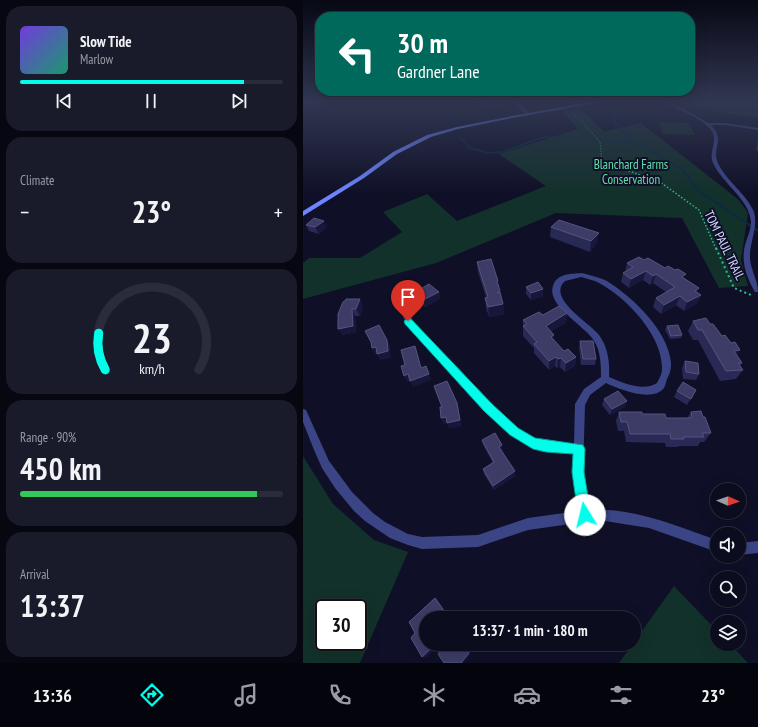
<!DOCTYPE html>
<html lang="en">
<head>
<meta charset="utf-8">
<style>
	:root { --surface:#0b0c1d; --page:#191a2a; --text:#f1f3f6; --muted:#9a9ba4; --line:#2b2c3b; --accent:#02feea }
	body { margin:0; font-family:"PT Sans Narrow",sans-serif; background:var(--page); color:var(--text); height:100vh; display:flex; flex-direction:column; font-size:15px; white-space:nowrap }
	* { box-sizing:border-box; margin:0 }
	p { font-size:13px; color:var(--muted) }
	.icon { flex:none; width:22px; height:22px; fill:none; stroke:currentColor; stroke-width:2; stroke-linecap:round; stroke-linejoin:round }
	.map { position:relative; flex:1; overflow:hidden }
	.drawer { display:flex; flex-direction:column; gap:6px; padding:6px; background:#060710; width:303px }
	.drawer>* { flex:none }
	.banner { position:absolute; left:12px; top:12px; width:380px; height:84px; border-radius:16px; box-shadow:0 4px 16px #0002,0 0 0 1px var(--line); background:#00695c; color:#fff; overflow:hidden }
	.needle { width:26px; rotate:92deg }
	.tools { position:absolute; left:407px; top:483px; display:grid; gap:8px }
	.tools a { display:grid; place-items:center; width:36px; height:36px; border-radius:50%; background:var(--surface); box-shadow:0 4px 16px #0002,0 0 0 1px var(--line); font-size:20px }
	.speed { position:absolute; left:12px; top:599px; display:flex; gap:8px; font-size:20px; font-weight:700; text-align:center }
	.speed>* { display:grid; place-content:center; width:52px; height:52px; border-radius:50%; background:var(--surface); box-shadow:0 4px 16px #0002,0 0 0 1px var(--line); line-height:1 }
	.speed .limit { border:2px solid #111; border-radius:6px; background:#fff; color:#111 }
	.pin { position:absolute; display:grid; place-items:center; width:34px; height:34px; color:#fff; margin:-41px -17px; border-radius:50% 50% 50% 0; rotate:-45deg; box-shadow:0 0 4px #0007 }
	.pin .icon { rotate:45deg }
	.me { position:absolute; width:44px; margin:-22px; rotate:351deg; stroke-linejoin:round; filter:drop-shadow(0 0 3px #0008) }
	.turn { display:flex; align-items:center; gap:14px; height:84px; padding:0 16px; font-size:18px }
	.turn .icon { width:52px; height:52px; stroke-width:2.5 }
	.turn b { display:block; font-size:28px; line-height:34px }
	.big { font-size:30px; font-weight:700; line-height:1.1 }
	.drawer .tile { flex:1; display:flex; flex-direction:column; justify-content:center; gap:6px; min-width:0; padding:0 14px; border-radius:16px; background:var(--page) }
	.drawer .dial { align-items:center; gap:0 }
	.dial svg { height:104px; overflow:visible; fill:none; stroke:var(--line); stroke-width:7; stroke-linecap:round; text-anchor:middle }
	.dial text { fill:var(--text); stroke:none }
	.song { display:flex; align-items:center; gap:12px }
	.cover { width:48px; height:48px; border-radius:6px; background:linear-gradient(135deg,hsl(260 70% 55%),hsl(160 70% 35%)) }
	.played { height:4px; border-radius:2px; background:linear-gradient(90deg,var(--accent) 85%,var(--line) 85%) }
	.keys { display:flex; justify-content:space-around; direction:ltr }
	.heat { display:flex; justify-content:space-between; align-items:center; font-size:22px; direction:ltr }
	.charge { height:6px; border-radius:3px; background:linear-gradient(90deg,#34c759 90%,var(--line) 0) }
	.trip { position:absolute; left:116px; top:611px; width:222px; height:40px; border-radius:20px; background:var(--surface); box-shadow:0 4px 16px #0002,0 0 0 1px var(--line); font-weight:700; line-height:40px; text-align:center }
	.menu { display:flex; height:64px; justify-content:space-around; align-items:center; background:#04050c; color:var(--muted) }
	.menu .icon { width:28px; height:28px }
	.menu .selected { color:var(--accent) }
	.menu b { font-size:18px; color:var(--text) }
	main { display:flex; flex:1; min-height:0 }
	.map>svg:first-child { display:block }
	.green { fill:#12312a; fill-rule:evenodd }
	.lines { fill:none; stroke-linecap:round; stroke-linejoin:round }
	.stream-far1 { stroke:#0a2a45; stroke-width:1.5 }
	.stream { stroke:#0a2a45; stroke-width:2 }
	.path-far2 { stroke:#30b998; stroke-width:1; stroke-dasharray:1 1.5; stroke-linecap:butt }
	.path-far1 { stroke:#30b998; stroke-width:1.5; stroke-dasharray:1.5 2; stroke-linecap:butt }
	.path { stroke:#30b998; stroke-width:2; stroke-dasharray:2 3; stroke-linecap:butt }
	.minor { fill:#3b4586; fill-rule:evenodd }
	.secondary { fill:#6d84ff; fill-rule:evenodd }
	.wall { fill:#292955 }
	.shaded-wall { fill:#17173b }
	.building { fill:#3c3c67; stroke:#54547f }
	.route { fill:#02feea; stroke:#01a598 }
	.labels { text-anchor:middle; stroke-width:4; stroke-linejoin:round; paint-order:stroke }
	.far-park-label { font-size:13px; fill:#61e0a9; stroke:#0f1027 }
	.far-street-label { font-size:13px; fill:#d6d8ff; stroke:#0f1027 }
</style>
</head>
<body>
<main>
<section class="drawer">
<div class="tile">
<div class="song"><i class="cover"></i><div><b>Slow Tide</b><p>Marlow</p></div></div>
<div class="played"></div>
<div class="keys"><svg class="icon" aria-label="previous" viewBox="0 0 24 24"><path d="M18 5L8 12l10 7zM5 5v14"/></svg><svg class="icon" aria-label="pause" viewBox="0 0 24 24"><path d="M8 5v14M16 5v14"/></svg><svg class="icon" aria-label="next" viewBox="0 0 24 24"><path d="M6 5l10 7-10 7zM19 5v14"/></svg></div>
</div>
<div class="tile"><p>Climate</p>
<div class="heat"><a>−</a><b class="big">23°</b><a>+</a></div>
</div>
<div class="tile dial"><svg viewBox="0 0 100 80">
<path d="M14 69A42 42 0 1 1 86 69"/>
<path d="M14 69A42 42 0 0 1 9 41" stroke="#02feea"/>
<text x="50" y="56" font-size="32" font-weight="700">23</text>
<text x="50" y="72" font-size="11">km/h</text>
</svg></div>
<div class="tile"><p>Range · 90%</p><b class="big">450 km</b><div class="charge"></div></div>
<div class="tile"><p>Arrival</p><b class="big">13:37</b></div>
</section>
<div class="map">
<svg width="455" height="663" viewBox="0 0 455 663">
	<rect width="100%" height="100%" fill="#0f1027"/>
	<path class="green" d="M366 101H444L455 105V118L374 105Z
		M277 108 301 132 338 123 436 200 445 213 438 260 445 286 416 288 379 218 253 213 133 263 0 299V263L6 258H57L99 232 80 212 124 194 154 221 243 186 196 154 275 129 259 111Z
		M356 122 386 123 392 135 360 134Z
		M0 456 30 504 71 540 105 552 57 663H0ZM21 608H55V642H21Z
		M371 586 414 631V644H427L445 663H316Z"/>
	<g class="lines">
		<path class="stream-far1" d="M305 105 311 113 312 122 330 141 374 166
			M157 137 167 148 185 153 199 152 241 137 330 141"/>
		<path class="stream" d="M372 165 380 170 395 190 455 231"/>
		<path class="path-far2" d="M268 113 277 119 297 142 299 162 312 166"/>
		<path class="path-far1" d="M309 165 357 182 396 210 413 249"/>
		<path class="path" d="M413 248 431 288 448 295"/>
		<path class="minor" d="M209 101H214L226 113V115H224Z
			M264 101H269L276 106 273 107Z
			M358 101H364L381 109 405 123H422L455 128V130L422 125H408C423 141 408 147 415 163 423 181 443 193 451 212 455 226 448 239 447 254 446 268 455 279 455 292H452C443 276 437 260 443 242 445 236 448 229 448 222 447 200 419 183 410 163 405 152 416 140 408 130 396 115 375 111 358 101Z
			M279 273C286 275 295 277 302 280 326 294 359 325 366 353 369 363 369 370 364 379 363 382 362 386 361 388 349 403 316 389 303 383L287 395 282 405 280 472 287 510C331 507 373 526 414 540V552L346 528 302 521H288L225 530 175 547 119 549 105 545 87 538 62 521 51 511 32 488 19 468 11 450 0 422V409L3 410 26 461 49 492 70 513 82 522 105 534 119 537 175 535 225 518 276 511 270 472V453C257 452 241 452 228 447 198 435 159 387 137 362 124 348 109 334 100 317L104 314 107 315 112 324 150 366 188 405 214 429 232 439 243 441 271 444 272 404 281 389 298 377C298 366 298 351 291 341 283 326 243 306 250 286 254 273 268 274 279 273ZM278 277C284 279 291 280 296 283 324 298 360 336 359 369 359 374 356 379 354 383 340 392 320 383 306 377 307 363 305 347 296 335 287 323 243 298 262 281Z
			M455 541V553L436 555V543Z"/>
		<path class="secondary" d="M293 101H305L209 118 155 129 128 137 94 154 61 178 0 216V211L57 176 90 152 124 135 154 127 209 116Z"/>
	</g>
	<path class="wall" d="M173 101H193L194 108 183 110Z
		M455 138V151L453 150Z
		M3 225 24 227 16 234 6 231Z
		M248 227 294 243 287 252 247 237Z
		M341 260 362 268 382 279 396 288 394 293 398 295 394 304 381 311 373 305 358 314 350 307 353 298 363 292 350 283 347 285 340 280 326 288 318 282 320 273 322 272 324 263Z
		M174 262 196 290 200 304 201 314 186 317 183 308 182 298 183 297 175 272Z
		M223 287 240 289V296L228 300 223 294Z
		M114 290V291L136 292 137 299 122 307 113 299V298H101L100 295Z
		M40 302 60 306 57 316H52L53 332 39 335Z
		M264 313 263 323 248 331 251 335V340L261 351 273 357 272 366 262 372 257 367 254 368 252 366 246 370 231 353V348L220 336V320L240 315Z
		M390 321 407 324 419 336 437 350 434 355 439 363 437 366 440 370 433 379 417 381 395 340H390L385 331Z
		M364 326 379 335 378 338 367 339 362 330Z
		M277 341 293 359 292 365H278L276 348Z
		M382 361 396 374 393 380 380 379 379 368Z
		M393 390 384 405 371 397 374 391Z
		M301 399 324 401 322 407 307 415 299 405Z
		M316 412 339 414 363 418H384L388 412 400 417 408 433 401 442H397L395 446H376L375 447H363L362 443 323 442 321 431H315L313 421Z
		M179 440 200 451 199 452 212 476 191 490 181 474 180 469 190 463 180 445Z"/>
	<path class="shaded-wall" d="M183 101H193L194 108 183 110Z
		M21 221 24 227 16 234 12 227Z
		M296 233 294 243 287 252 288 241Z
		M343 271 340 280 326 288 328 279Z
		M353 274 350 283 347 285 350 276Z
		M396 288 392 297 398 295 394 304 381 311 384 302 392 291Z
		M240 289V296L228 300V293Z
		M136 292 137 299 122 307 120 300Z
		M377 296 373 305 358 314 361 305Z
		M57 299 60 306 57 316 53 309Z
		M200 304 201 314 186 317 185 307Z
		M49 309 52 316 53 332 39 335 35 329Z
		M264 313 263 323 242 335 243 326Z
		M251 335V344L248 337Z
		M84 340 87 346 88 358 77 360 74 354H72L69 348Z
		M437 350 431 359V351Z
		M253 357 252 366 246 370V361Z
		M273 357 272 366 262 372 263 363Z
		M258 358 257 367 254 368 255 359Z
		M105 374H126L128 380 110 387 107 381 104 382 101 376Z
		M324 401 322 407 307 415 309 409Z
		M154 403 159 426 146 429 144 423Z
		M143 417 145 423 140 424 138 418Z
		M199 445 200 451 197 453 196 447Z
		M212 471V476L191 490 190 486Z
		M132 598 135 600 144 614 140 618H135Z
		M133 644H137L123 658 119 657Z
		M160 644H162L168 654 160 663H158Z"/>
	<path class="building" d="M11 218 21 221 12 227 3 225Z
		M256 220 296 233 288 241 248 227Z
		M336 257 341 260 345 258 362 268 365 266 372 270 375 269 383 274 379 277 396 288 392 291 398 295 384 302 377 296 361 305 353 298 372 287 353 274 350 276 343 271 328 279 320 273 330 267 324 263Z
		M188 259 195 281H194L197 291 194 293 197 292 200 304 185 307 182 298 185 297 174 262Z
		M235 282 240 289 228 293 223 287Z
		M126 284 136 292 120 300 111 293Z
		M114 286 112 292 111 293 112 295H100L102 287Z
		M43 299H57L53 309H49L50 326 35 329V314L40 302 42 301Z
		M256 306 264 313 243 326 251 335 248 337 261 351 265 349 273 357 263 363 258 358 255 359 253 357 246 361 231 344 234 342 220 326 224 324 220 320 236 312 240 315Z
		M403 318 407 324H410L419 336 422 335 428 343 432 342 437 350 431 351 439 363H435L440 370 423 371 399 330H395L390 321Z
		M76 325 84 340 85 351 74 354 73 347 69 348 68 342 62 331Z
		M375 325 379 335 368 336 364 326Z
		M277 341H290L293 359H280Z
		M112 346 118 368 123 366 126 374 107 381 105 374 101 376 98 366 102 365 98 350Z
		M382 361 395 363 396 374 383 372Z
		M144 381 154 403 157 420 144 423 143 417 138 418 137 407H139L131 386Z
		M380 382 393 390 388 399 374 391Z
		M315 391 324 401 309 409 301 399Z
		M398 411 400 417H402L408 433H399L401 437H380L381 439H368L367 434H327L324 422H318L316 412H339V414H362L363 418H386L389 417 388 412Z
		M192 433 199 445 196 447 212 471 190 486 180 469 191 462 179 440Z
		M132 598 142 612 135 618H123V644H133L119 657 108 638 112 633 106 622Z
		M145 644H160L166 653 158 663H141L135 654Z"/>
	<linearGradient id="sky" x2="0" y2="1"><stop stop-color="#080915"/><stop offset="0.52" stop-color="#313752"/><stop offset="1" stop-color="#313752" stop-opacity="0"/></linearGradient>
	<rect width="455" height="194" fill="url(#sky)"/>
	<path class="route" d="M105 318 108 319 189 404 215 428 232 438 280 445 282 449 281 472 288 515 286 520 282 522 277 520 275 515 269 472 270 454 243 452 230 449 207 435 181 411 102 324 101 321Z"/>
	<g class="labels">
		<g class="far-park-label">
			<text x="328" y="169">Blanchard Farms<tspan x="328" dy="15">Conservation</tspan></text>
		</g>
		<g class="far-street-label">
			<text transform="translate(422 245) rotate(64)" y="5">TOM PAUL TRAIL</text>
		</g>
	</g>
</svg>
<div class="tools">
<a><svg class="needle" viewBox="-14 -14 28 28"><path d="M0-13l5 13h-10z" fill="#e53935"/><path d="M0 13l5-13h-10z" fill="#9a9ba4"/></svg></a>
<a><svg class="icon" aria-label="sound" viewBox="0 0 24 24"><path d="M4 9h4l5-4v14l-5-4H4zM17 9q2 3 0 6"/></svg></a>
<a><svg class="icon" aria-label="search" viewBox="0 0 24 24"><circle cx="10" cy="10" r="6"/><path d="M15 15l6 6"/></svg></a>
<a><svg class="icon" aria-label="layers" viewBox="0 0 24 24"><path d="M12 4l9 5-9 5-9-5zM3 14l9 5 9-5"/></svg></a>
</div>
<div class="speed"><div class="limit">30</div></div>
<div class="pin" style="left:105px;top:321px;background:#d93025"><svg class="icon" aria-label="arrive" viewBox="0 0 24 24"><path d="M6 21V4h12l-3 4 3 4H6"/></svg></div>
<svg class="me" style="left:282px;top:515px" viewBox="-20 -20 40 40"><circle r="19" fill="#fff"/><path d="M0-13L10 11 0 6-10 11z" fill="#02feea"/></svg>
<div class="trip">13:37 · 1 min · 180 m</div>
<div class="banner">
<div class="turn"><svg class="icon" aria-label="left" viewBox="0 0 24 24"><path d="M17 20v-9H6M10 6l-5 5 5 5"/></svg><div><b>30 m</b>Gardner Lane</div></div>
</div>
</div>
</main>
<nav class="menu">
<b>13:36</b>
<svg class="icon selected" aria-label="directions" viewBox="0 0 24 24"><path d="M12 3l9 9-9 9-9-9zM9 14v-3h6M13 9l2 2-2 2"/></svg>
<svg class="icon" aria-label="music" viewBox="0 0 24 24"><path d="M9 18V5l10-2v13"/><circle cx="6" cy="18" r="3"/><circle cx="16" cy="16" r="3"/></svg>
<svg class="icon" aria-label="phone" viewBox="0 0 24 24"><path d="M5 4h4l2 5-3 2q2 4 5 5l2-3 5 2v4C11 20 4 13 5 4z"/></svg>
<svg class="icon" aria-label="climate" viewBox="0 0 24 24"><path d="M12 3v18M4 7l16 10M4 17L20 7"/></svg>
<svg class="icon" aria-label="car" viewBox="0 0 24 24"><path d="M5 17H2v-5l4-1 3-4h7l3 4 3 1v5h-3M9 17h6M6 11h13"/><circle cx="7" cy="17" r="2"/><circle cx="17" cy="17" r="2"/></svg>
<svg class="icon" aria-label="filters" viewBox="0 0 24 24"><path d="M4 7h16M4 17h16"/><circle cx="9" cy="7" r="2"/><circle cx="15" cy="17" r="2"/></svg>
<b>23°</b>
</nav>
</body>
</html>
